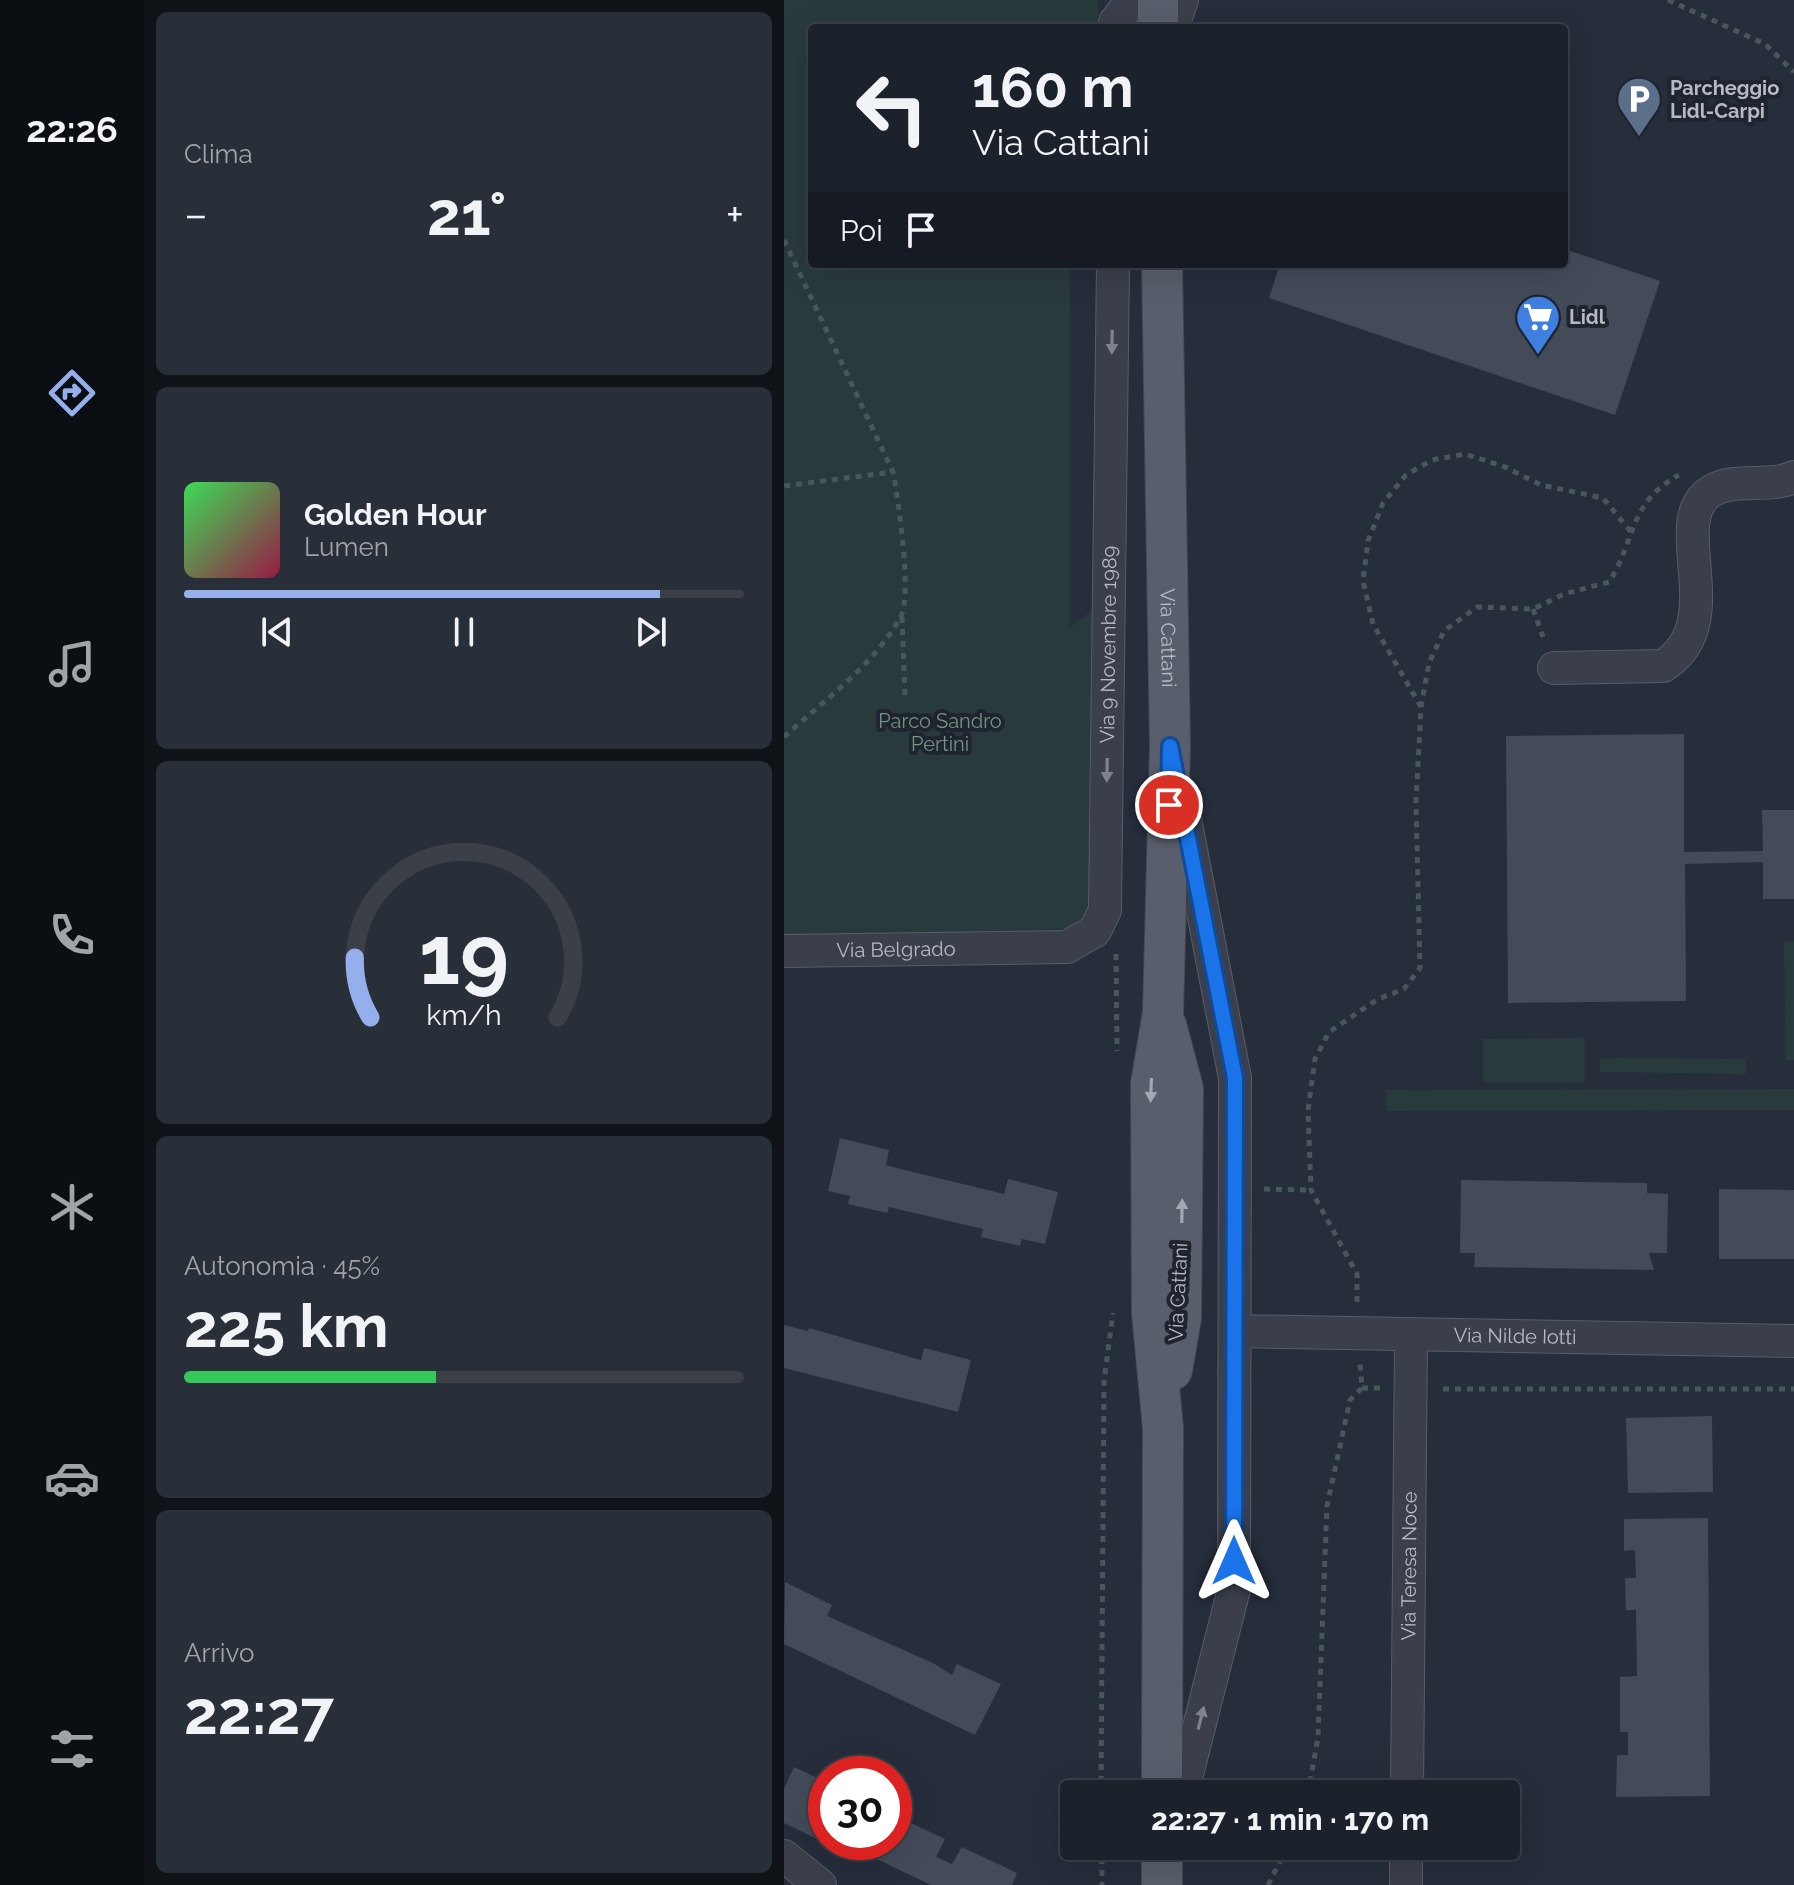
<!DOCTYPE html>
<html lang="it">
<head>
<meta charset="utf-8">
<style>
	:root { --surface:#1c222c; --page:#292f38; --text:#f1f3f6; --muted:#a0a4a9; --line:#3a3f48; --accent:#95aeec }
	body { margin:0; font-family:Raleway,sans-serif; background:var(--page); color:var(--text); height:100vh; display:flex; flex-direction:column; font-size:30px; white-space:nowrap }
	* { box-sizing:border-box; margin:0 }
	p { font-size:26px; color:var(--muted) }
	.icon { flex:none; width:44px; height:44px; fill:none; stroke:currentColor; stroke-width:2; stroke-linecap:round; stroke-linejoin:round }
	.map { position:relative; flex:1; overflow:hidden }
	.side { display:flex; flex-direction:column; gap:12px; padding:12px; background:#0f1318; width:640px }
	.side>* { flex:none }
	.banner { position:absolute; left:24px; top:24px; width:760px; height:244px; border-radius:8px; box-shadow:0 8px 32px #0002,0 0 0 2px var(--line); background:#1c222c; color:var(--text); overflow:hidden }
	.speed { position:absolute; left:24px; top:1756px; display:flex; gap:16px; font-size:40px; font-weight:700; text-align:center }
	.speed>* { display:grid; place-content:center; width:104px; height:104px; border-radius:50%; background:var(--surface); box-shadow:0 8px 32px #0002,0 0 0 2px var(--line); line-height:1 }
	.speed .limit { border:12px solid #d22; background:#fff; color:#111 }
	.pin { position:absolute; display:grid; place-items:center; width:68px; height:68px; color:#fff; margin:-34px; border:4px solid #fff; border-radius:50%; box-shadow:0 2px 8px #0007 }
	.me { position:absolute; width:88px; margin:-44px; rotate:0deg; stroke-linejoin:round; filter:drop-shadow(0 0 6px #0008) }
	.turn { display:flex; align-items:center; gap:28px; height:168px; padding:0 32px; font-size:36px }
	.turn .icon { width:104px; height:104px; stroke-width:2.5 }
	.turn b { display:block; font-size:56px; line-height:68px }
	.then { display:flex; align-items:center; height:76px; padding:0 32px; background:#0003; gap:16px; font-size:30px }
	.big { font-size:60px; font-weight:700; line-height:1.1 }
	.side .card { flex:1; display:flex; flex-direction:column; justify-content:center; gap:12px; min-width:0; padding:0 28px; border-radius:12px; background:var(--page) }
	.side .dial { align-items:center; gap:0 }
	.dial svg { height:208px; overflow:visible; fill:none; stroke:var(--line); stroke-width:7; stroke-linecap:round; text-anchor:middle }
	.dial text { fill:var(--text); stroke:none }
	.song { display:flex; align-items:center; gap:24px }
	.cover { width:96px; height:96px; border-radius:12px; background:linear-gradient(135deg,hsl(130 70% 55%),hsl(340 70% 35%)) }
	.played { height:8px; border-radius:4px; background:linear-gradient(90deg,var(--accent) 85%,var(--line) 85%) }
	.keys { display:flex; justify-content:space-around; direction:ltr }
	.heat { display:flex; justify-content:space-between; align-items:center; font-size:44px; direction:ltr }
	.charge { height:12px; border-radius:6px; background:linear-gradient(90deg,#34c759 45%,var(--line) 0) }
	.trip { position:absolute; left:276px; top:1780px; width:460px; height:80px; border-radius:8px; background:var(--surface); box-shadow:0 8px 32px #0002,0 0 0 2px var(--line); font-weight:700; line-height:80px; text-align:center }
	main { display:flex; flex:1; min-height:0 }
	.menu { display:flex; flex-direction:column; width:144px; justify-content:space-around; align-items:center; background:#0b0e12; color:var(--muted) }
	.menu .icon { width:56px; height:56px }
	.menu .active { color:var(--accent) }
	.menu b { font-size:36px; color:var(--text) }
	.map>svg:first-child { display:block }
	.green { fill:#293a3d }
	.building { fill:#434b59 }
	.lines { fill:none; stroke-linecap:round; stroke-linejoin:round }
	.minor-casing { stroke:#585d69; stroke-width:34 }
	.major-casing { stroke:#434854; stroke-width:42 }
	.path { stroke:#48575b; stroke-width:5; stroke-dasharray:6 6; stroke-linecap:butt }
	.minor { stroke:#3a3f4b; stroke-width:32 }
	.major { stroke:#585e6b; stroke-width:40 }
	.oneway { fill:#7e838f }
	.oneway2 { fill:#a3a8b4 }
	.route-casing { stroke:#114b97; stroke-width:20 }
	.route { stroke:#1a73e8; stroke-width:14 }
	.labels { text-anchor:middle; stroke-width:8; stroke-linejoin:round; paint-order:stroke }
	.poi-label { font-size:20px; font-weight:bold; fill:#b6bac6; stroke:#1f2430; text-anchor:start }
	.street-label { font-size:20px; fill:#b6bac6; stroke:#1f2430 }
	.park-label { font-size:20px; fill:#6f957c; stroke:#1f2430 }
</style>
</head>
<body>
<main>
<nav class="menu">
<b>22:26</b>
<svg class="icon active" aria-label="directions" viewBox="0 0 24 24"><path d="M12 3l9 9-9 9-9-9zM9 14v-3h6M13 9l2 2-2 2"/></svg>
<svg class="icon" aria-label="music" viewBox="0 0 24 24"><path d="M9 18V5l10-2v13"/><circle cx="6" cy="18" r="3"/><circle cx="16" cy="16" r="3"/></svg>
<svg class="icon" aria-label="phone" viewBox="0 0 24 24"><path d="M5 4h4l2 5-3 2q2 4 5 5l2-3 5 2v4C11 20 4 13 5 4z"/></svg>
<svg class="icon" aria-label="climate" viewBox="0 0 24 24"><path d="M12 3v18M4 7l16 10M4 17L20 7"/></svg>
<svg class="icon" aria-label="car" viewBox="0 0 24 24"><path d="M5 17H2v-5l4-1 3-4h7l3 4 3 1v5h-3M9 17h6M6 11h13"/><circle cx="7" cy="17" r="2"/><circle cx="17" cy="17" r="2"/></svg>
<svg class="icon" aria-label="filters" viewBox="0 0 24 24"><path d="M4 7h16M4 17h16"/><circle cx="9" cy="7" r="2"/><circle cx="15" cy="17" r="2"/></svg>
</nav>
<section class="side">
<div class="card"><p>Clima</p>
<div class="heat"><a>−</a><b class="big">21°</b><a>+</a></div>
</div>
<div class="card">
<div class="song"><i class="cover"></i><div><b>Golden Hour</b><p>Lumen</p></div></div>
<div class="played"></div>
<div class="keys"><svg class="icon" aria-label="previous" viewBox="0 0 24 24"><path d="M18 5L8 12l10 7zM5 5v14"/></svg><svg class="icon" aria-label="pause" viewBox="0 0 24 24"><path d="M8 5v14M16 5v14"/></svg><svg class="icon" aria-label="next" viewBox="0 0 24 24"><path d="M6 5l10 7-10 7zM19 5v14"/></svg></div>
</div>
<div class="card dial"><svg viewBox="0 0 100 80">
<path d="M14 69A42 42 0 1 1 86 69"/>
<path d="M14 69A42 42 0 0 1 8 46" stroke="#95aeec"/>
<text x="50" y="56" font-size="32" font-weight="700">19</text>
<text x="50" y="72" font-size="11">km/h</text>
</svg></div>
<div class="card"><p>Autonomia · 45%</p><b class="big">225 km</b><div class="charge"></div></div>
<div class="card"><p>Arrivo</p><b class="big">22:27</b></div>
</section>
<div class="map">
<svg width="1010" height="1885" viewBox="0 0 1010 1885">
	<rect width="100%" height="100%" fill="#262d3b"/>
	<path class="green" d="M0 0H314V28H28V264H286V627L314 606V902L303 918 284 929 0 939Z
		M1000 941H1010V1060H1001Z
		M801 1038V1082H699V1039Z
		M816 1058 962 1059V1074L816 1072Z
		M1010 1089V1110L603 1111 602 1090Z"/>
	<path class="building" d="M780 249 876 281 831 415 485 298 496 264H780Z
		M900 734V852L979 851 978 810H1010V899H979V862L901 864 902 1001 724 1003 722 736Z
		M56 1138 105 1150 102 1165 113 1168 220 1194 224 1179 274 1192 261 1244 238 1239 236 1246 197 1237 199 1229 105 1207 103 1213 64 1204 66 1196 44 1191Z
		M677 1180 863 1183V1193L884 1194 883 1253H865L870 1270 690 1267 691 1253H676Z
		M935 1189 1010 1190V1259H935Z
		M0 1325 24 1331 25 1328 137 1360 140 1348 187 1360 174 1412 0 1368Z
		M928 1416 929 1492 844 1493 842 1418Z
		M924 1518 926 1796 832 1797 833 1755H844V1732H836V1677L853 1676 852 1610H842L841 1578H852L851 1550 840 1551V1519Z
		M1 1582 48 1605 43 1616 149 1663 168 1675 173 1664 217 1684 191 1735 0 1644Z
		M10 1767 42 1782V1835L36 1832 33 1839 0 1823V1789Z
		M110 1815 161 1839 152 1857 168 1864 178 1847 233 1873 228 1885H147L57 1842H110Z"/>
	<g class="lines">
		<g class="minor-casing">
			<g id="minor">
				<path d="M331 28V22L348 0"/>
				<path d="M388 28 398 0"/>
				<path d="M770 668 879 666C948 623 880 523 926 492 950 476 984 489 1010 477"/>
				<path d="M396 793 451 1078 450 1589 398 1794"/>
				<path id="s1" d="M0 951 283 947 311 931 321 910 329 264"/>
				<path id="s2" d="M451 1331 1010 1341"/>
				<path id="s3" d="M623 1794 627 1336"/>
				<path d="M0 1856 36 1885"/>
				<path d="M622 1885V1846"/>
			</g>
		</g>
		<g class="major-casing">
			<g id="major">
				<path d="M374 0V28"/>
				<path id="s4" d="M378 264 386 746 379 1013 367 1084 368 1313 379 1428 378 1794"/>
				<path d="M382 1025 399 1089 397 1318 388 1370"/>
				<path d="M378 1885V1846"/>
			</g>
		</g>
		<path class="path" d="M884 0 981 44 1010 72
			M0 240 109 472 0 486
			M749 609 759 637
			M118 617 121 696
			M637 707 589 624 579 581 584 541 599 503 622 475 648 460 681 454 721 467 757 485 819 498 847 532
			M0 737C39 701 90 665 116 618 129 597 114 499 109 472
			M332 954 333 1051
			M480 1189 527 1190
			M573 1302V1274L527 1190 524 1110 531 1059 545 1032 594 999 620 989 636 968 632 802 637 707 645 663 660 631 693 607 749 609 780 594 825 582C853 538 844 503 895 475
			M578 1388H597
			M659 1389H1010
			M317 1794 320 1381 329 1313
			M524 1794 534 1737 543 1506 566 1400 578 1388 576 1364
			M318 1846V1885
			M484 1885 504 1846"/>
		<use href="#minor" class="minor"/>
		<use href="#major" class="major"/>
	</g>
	<defs><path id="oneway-solid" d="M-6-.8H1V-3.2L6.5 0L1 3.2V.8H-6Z" transform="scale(2)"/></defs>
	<g class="oneway">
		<use href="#oneway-solid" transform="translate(328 342) rotate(91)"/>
		<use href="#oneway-solid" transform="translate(323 770) rotate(91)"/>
		<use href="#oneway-solid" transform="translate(417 1718) rotate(-76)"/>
	</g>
	<g class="oneway2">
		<use href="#oneway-solid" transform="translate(367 1090) rotate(92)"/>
		<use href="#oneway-solid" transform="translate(398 1211) rotate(-89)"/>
	</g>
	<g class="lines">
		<g class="route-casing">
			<path id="route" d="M385 805 386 746 451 1078 450 1561"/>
		</g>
		<use href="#route" class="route"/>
	</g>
	<defs>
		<g id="parking-pin" transform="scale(2.3)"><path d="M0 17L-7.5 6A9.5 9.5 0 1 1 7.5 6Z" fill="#5c6f8a" stroke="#1f2430"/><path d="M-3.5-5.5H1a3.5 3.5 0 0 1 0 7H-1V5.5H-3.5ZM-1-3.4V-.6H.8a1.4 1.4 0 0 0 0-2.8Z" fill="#fff"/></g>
		<g id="supermarket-pin" transform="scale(2.3)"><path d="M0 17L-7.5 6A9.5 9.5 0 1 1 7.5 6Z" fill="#3f7fe0" stroke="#1f2430"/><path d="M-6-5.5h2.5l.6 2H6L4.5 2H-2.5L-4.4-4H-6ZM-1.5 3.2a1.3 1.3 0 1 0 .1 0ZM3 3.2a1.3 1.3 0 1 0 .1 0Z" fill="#fff"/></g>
	</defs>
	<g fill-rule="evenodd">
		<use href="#parking-pin" x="855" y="99"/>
		<use href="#supermarket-pin" x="754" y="317"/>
	</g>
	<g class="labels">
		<g class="poi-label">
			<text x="886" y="95">Parcheggio<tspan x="886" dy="23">Lidl-Carpi</tspan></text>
			<text x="785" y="324">Lidl</text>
		</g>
		<g class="street-label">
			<text dy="7" stroke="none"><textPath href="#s4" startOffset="374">Via Cattani</textPath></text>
			<text dy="7" stroke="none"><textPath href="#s1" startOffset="604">Via 9 Novembre 1989</textPath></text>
			<text dy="7" stroke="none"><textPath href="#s1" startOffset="112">Via Belgrado</textPath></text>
			<text transform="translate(394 1292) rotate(-87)" y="7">Via Cattani</text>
			<text dy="7" stroke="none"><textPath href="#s2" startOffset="280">Via Nilde Iotti</textPath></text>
			<text dy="7" stroke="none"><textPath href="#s3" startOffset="228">Via Teresa Noce</textPath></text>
		</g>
		<g class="park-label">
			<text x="156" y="728">Parco Sandro<tspan x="156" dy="23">Pertini</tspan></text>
		</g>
	</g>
</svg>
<div class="speed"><div class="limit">30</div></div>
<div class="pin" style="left:385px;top:805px;background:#d93025"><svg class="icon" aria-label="arrive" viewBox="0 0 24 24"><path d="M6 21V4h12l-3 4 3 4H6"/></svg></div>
<svg class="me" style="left:450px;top:1561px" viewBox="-20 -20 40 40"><path d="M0-17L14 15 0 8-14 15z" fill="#1a73e8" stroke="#fff" stroke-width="4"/></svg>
<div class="trip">22:27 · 1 min · 170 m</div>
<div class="banner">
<div class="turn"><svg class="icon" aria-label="left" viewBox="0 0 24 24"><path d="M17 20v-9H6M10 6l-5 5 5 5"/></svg><div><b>160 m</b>Via Cattani</div></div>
<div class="then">Poi<svg class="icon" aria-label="arrive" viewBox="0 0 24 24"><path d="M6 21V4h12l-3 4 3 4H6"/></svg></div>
</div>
</div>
</main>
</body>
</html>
